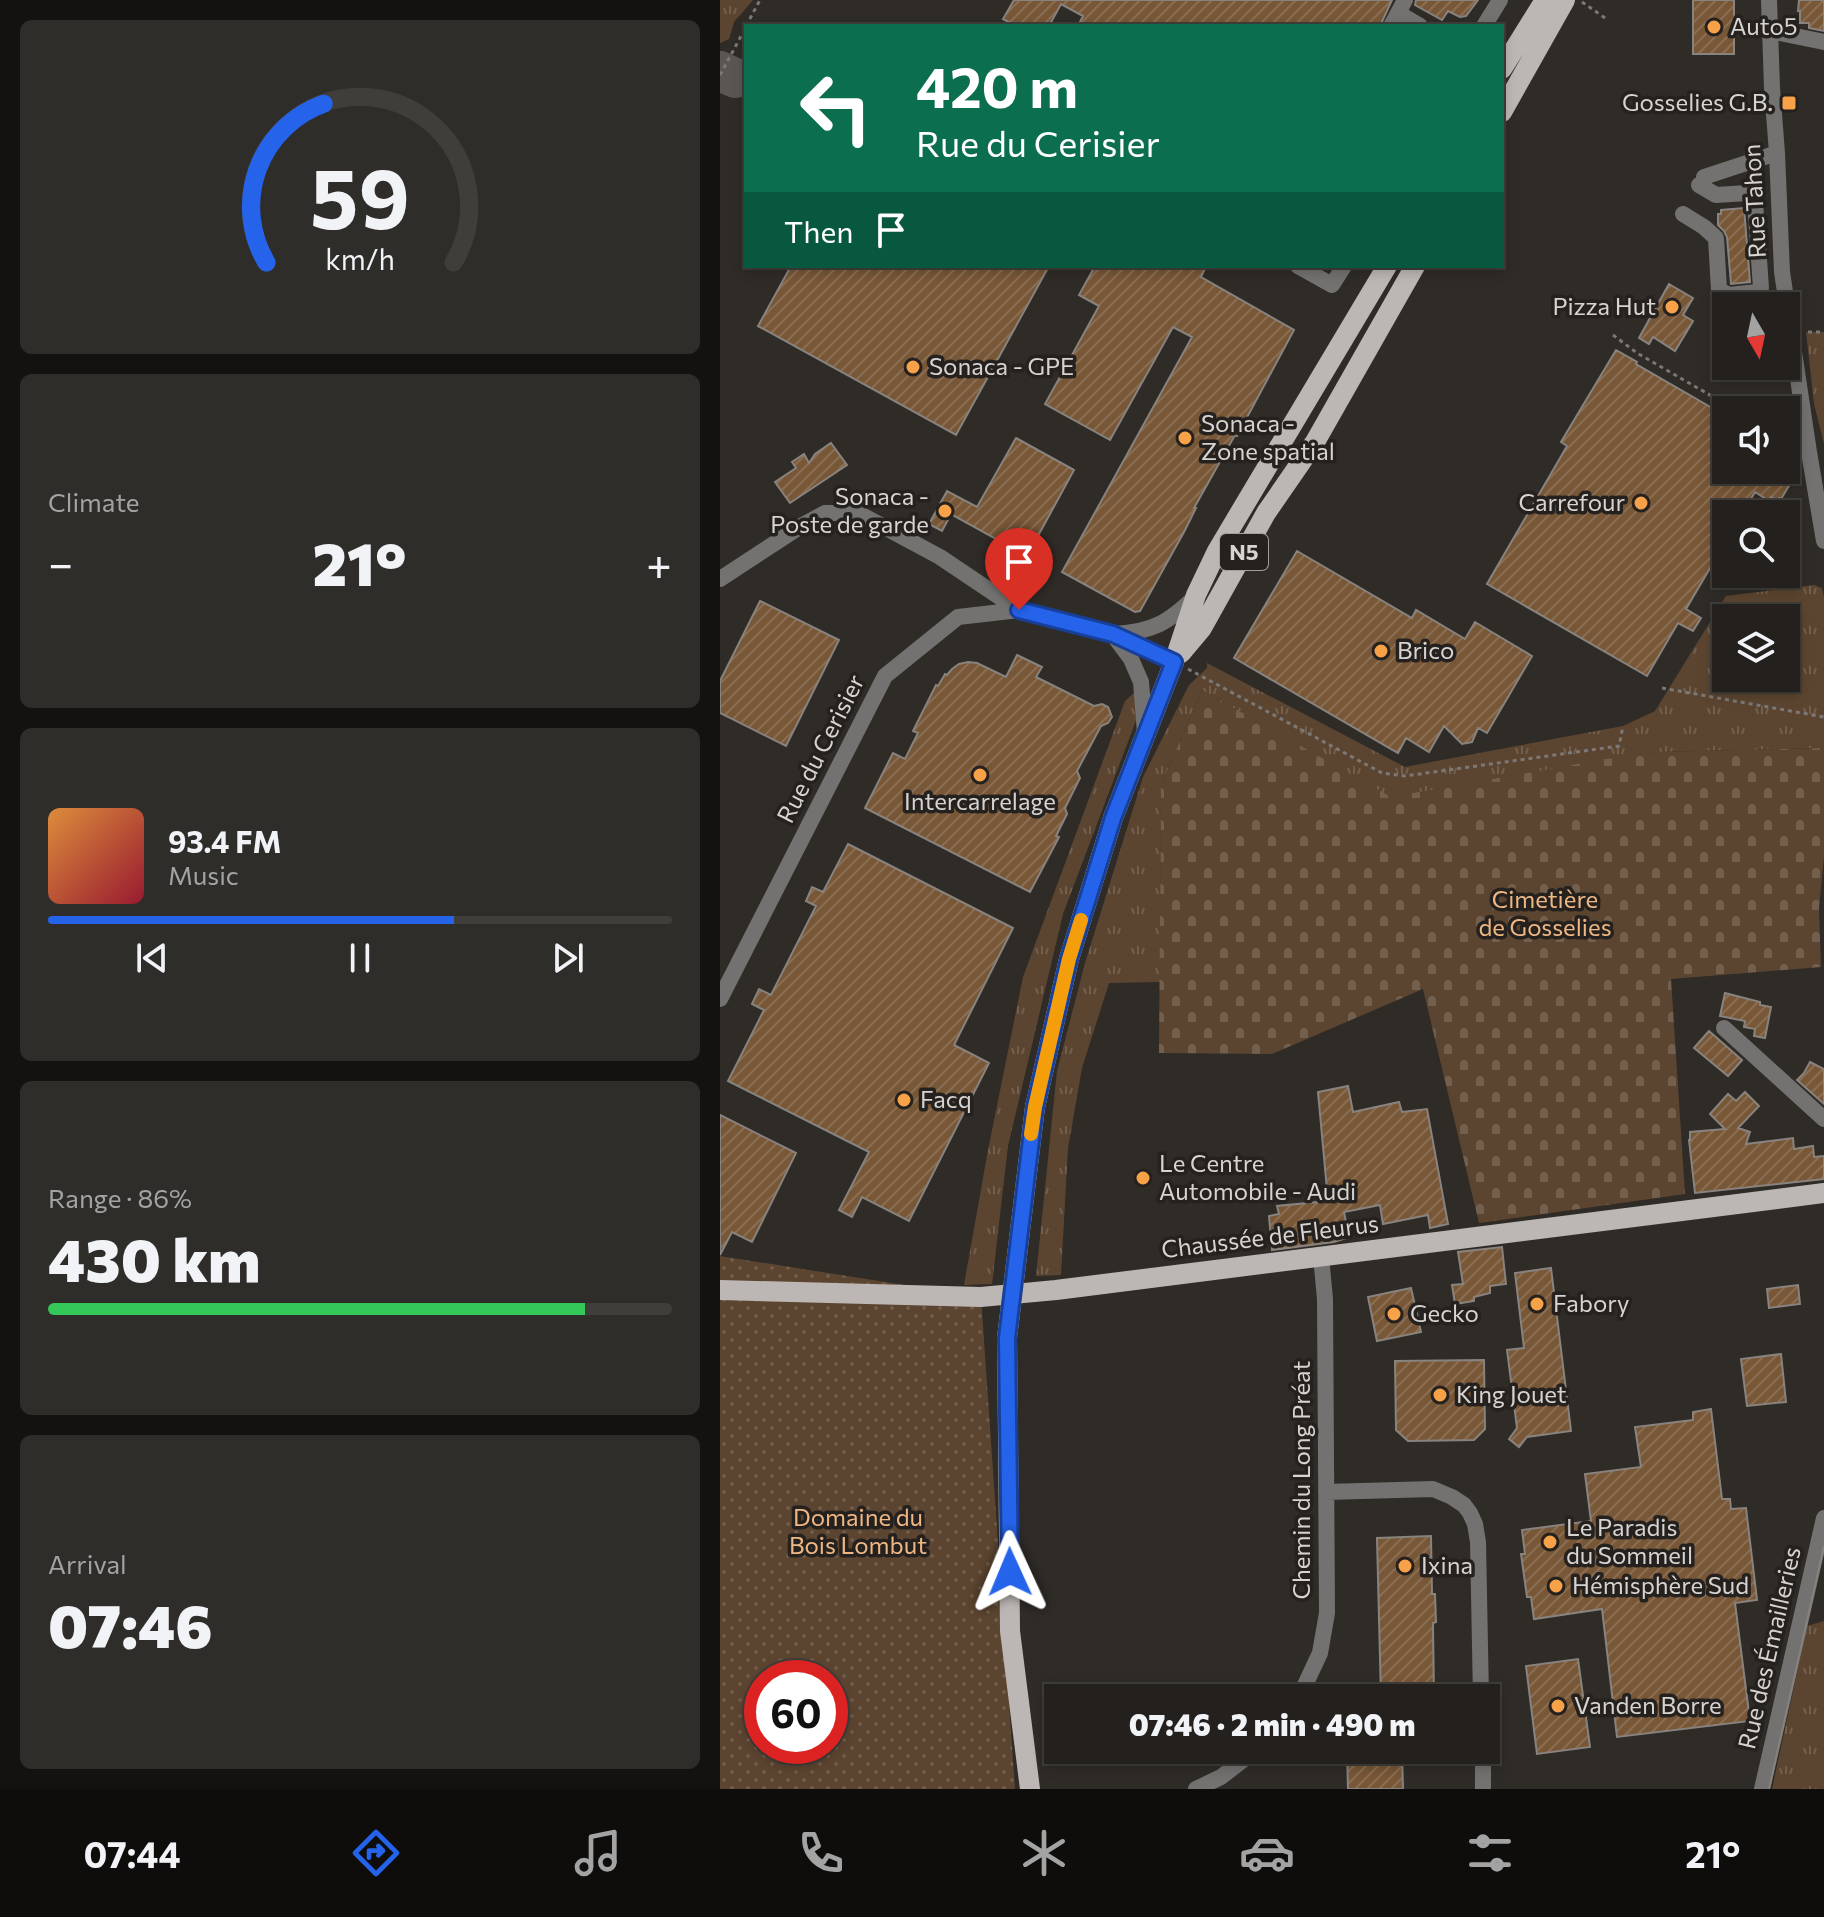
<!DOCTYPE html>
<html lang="en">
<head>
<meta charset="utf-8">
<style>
	:root { --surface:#23201d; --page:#2f2d2a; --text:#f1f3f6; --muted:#a3a3a4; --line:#403e3b; --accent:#2563eb }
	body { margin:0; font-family:Commissioner,sans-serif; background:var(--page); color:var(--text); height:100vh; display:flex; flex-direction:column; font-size:30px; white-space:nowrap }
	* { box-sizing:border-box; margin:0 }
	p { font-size:26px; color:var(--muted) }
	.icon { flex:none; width:44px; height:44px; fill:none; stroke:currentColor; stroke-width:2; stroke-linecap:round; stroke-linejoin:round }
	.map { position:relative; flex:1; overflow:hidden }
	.drawer { display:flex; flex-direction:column; gap:20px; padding:20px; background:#131210; width:720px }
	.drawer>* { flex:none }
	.banner { position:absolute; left:24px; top:24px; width:760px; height:244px; border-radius:0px; box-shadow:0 4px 12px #0003,0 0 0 2px var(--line); background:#0b6e4f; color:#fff; overflow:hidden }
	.needle { width:52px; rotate:171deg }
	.buttons { position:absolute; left:992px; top:292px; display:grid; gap:16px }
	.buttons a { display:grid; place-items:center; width:88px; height:88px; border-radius:0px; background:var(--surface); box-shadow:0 4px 12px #0003,0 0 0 2px var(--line); font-size:40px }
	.speed { position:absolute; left:24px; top:1660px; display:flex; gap:16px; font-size:40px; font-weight:700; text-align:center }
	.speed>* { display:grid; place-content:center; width:104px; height:104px; border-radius:50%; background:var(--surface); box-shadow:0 4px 12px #0003,0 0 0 2px var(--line); line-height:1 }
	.speed .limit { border:12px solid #d22; background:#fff; color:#111 }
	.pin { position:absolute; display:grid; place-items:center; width:68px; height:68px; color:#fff; margin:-82px -34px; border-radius:50% 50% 50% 0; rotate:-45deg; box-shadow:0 0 8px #0007 }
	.pin .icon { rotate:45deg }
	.me { position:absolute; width:88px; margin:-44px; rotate:359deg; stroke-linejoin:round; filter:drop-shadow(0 0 6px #0008) }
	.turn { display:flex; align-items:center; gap:28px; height:168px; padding:0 40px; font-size:36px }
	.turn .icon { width:104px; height:104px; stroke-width:2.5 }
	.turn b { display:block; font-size:56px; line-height:68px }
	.then { display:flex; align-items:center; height:76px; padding:0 40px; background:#0003; gap:16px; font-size:30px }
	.big { font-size:60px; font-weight:800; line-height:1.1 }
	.drawer .widget { flex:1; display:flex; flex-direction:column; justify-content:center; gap:12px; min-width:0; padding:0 28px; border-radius:12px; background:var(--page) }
	.drawer .dial { align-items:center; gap:0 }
	.dial svg { height:208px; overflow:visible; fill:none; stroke:var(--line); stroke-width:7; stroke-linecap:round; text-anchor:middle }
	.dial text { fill:var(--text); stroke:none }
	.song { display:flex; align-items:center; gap:24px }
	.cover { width:96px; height:96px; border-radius:12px; background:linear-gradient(135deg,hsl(30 70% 55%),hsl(350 70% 35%)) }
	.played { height:8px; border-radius:4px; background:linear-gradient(90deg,var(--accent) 65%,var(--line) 65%) }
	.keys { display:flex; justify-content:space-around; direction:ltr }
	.heat { display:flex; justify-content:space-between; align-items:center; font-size:44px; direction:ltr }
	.charge { height:12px; border-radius:6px; background:linear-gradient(90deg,#34c759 86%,var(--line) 0) }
	.trip { position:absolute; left:324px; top:1684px; width:456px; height:80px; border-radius:0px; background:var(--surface); box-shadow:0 4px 12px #0003,0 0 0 2px var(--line); font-weight:800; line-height:80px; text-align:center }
	.dock { display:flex; height:128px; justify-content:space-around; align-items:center; background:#0e0d0c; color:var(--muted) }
	.dock .icon { width:56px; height:56px }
	.dock .on { color:var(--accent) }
	.dock b { font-size:36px; color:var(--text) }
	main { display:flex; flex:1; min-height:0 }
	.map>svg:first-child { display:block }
	.grass { fill:url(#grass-tufts); fill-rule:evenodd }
	.cemetery { fill:url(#cemetery-stones) }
	.park { fill:url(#park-dots); fill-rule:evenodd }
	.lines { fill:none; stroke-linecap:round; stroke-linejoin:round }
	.taxiway { stroke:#5a5653; stroke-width:40 }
	.building { fill:url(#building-hatch); stroke:#88837e; stroke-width:2 }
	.path { stroke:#7b7875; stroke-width:3; stroke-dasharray:4 4; stroke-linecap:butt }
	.minor { stroke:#747270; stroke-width:16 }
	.major { stroke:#bcb7b4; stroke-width:20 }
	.tram { stroke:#86827f; stroke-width:2 }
	.route-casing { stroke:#184099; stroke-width:20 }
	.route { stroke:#2563eb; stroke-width:14 }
	.slow { stroke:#f59e0b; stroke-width:14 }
	.poi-dot { fill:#f7a149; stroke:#25211e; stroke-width:3 }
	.labels { text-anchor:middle; stroke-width:7; stroke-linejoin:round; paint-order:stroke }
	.shield { fill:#25211e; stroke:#a19e9b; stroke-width:2 }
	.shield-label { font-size:22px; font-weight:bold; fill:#d6d3d1 }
	.poi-label { font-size:24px; fill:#d6d3d1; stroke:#25211e; text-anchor:start }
	.street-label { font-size:24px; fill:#d6d3d1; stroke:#25211e }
	.park-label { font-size:24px; fill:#efb783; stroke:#25211e }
</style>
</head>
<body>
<main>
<section class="drawer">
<div class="widget dial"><svg viewBox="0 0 100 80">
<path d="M14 69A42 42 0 1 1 86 69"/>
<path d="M14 69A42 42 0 0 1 36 8" stroke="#2563eb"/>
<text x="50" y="56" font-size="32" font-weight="700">59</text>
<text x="50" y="72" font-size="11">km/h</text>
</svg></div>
<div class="widget"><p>Climate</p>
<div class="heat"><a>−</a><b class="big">21°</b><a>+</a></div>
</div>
<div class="widget">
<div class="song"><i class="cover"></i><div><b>93.4 FM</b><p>Music</p></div></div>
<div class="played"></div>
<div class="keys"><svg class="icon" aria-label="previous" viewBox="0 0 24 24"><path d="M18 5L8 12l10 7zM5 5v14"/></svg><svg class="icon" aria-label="pause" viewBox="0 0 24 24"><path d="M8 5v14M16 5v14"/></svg><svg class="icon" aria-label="next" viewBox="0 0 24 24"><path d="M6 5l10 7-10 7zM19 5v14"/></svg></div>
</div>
<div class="widget"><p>Range · 86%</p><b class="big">430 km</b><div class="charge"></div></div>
<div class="widget"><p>Arrival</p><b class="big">07:46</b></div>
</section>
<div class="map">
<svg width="1104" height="1789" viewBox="0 0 1104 1789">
	<defs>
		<pattern id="grass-tufts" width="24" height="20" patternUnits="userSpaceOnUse" patternTransform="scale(2)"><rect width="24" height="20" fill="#5c4530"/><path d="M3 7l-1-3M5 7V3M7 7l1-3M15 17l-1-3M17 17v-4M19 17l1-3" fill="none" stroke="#735f4d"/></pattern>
		<pattern id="cemetery-stones" width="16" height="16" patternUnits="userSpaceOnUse" patternTransform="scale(2)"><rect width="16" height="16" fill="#5c4530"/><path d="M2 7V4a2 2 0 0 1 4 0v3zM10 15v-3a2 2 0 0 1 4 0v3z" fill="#735f4d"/></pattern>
		<pattern id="park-dots" width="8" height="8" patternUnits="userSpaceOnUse" patternTransform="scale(2)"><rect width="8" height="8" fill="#5c4530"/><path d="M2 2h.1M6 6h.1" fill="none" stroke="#735f4d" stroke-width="1.8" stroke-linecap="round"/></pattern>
		<pattern id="building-hatch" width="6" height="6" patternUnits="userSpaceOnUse" patternTransform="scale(2)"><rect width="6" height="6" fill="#785737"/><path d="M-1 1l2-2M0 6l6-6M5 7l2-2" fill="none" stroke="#8a6e53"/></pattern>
	</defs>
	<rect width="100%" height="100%" fill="#2f2b27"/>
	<path class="grass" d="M0 0H33L14 22 9 39 0 43Z
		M1086 332H1104V444L1094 404Z
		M1094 585 1102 588 1104 597V748L937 752 671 798 482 690 441 785 440 982 389 983 362 1068 348 1148 341 1275 316 1276 337 1071 365 963 423 777 469 685 487 668V663L685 767 903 726 935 711 1006 596ZM1006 618H1066V678H1006Z
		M415 692 423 702 343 914 288 1146 272 1284 244 1285 268 1150 303 977 405 701Z
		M1104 1621V1789H1052L1087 1626Z"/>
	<path class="cemetery" d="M482 690 671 797 886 759 937 752 1104 748V856L1099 908 1101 967 951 979 965 1194 759 1223 703 989 552 1054 439 1053 441 785Z"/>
	<path class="park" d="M0 1256 261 1297 295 1789H0ZM42 1678H110V1746H42Z"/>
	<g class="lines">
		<path class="taxiway" d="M0 71 15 78"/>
	</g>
	<path class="building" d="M294 0H672L660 26H358L363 16 341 4 329 26H296L283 19Z
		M696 0H758L746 16 740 17 728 11 722 20 695 5Z
		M973 0H1014V54H973Z
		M1079 0H1104V31L1089 28V23H1080V11H1078Z
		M1024 208 1030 282 1011 284 1007 237 1004 231 998 225V214H1001V210Z
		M71 266H329L236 435 38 326Z
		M375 266H486L481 277 574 330 517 436 515 435 474 508H476L464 532 420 611 415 612 342 572 472 337 453 327 390 440 325 404 379 306 359 295Z
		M949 284 973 298 963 315 973 321 955 351 933 337 929 344 919 338Z
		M896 350 917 362 916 364 1006 416V470H1046L1070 484 1061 499 1059 498 1057 500 1051 497 1049 501 1035 492 1022 514H1006V541L966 609 981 618 973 631 958 623 927 676 767 584 847 446 841 442Z
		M296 438 354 470 307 556 231 514 222 531 209 524 227 491 257 507Z
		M111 443 127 465 70 503 55 482 76 468 72 462 84 454 89 463 95 454Z
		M577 551 692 618 696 610 745 639 755 622 812 656 767 733 758 728 752 742 742 744 724 726 709 752 686 738 678 753 514 658Z
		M40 601 119 640 66 746 0 713V681Z
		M297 655 322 667 316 677 374 706 382 704 388 707 392 717 388 723 381 726 357 771 360 778 345 808 347 814 336 836 339 837 310 892 145 808 173 753 185 759 198 733 193 731 216 685 218 686 225 674 227 675 232 669 239 664 248 662 257 663 286 677Z
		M128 844 293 928 234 1045 269 1063 189 1221 142 1197 132 1217 119 1210 149 1152 8 1081 44 1010 32 1004 39 989 51 995 96 906 86 901 92 887 103 892Z
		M1005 993 1040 1002V1005L1051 1007 1045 1038 1034 1036 1035 1029 1024 1027 1025 1021 1000 1016Z
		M989 1031 1022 1060 1008 1076 974 1048Z
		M1090 1062 1104 1069V1104L1077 1080 1084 1073Z
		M628 1086 633 1112 679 1102 682 1112 707 1109 728 1224 710 1228 708 1215 663 1224 660 1205 624 1212 629 1237 614 1242 552 1250 549 1216 559 1214 557 1206 608 1201 598 1092Z
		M1025 1092 1039 1106 1018 1128 1030 1132 1026 1144 1073 1138 1074 1149 1093 1146 1094 1157 1104 1156V1179L975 1193 969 1140H970V1132L1005 1129 990 1114 1008 1094 1016 1101Z
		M0 1115 76 1153 32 1242 12 1232 0 1255Z
		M782 1247 786 1284 770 1286V1293L754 1297V1301L735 1304 732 1285 743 1284 738 1252Z
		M831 1268 851 1431 807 1437 799 1447 789 1439 797 1428 787 1350 804 1348 795 1273Z
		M1078 1285 1080 1304 1049 1308 1047 1289Z
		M691 1288 701 1332 657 1341 648 1297Z
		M1061 1354 1066 1402 1027 1406 1021 1359Z
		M764 1360 765 1429 754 1440 688 1441 676 1430 675 1361Z
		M991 1409 1002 1499H1010L1011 1509 1026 1508 1037 1600 1015 1603 1030 1721 897 1737 882 1609 814 1619 811 1597H807L801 1554H805L802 1530 871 1521 865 1474 921 1467 915 1427 973 1420V1412Z
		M711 1536 712 1594H715L716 1622 713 1623V1625L714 1698H661L657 1538Z
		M858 1659 870 1747 817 1754 806 1666Z
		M627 1750H682L683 1789H628Z"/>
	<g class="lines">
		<path class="path" d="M862 2 888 20
			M26 26 40 0
			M0 75 26 27
			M1088 332H1104
			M893 335 917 353 1016 410
			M468 669 662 773 685 776 899 746 903 726
			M942 688 1104 717"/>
		<path class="minor" d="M1049 0 1052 88 1057 153 1062 272 1089 452 1104 541
			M678 13 700 26
			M671 26 685 0
			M764 26 780 0
			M1050 31 1104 42
			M984 177 1057 153
			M963 214 984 227 996 238 999 290 1009 295 1037 292 1041 288 1035 202 1027 193 996 195 979 185
			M578 266 612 285 624 266
			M0 579 81 526 105 513H138L220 557 299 610
			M395 634C433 632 449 622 476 596
			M394 636 411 659 421 682 425 733
			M0 999 165 676 238 617 299 610 393 634 454 662
			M1004 1028 1104 1119
			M606 1492 713 1489 732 1497 744 1505 750 1513 755 1524 758 1542 761 1698
			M579 1698 600 1653 607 1613 605 1299 601 1256
			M763 1750V1789
			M476 1789 501 1777 536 1750
			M1042 1789 1104 1518"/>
		<path class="major" d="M782 69 825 0
			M782 112 845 0
			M461 653 482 628 546 513 595 442 695 266
			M0 1290 261 1297 336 1290 1104 1193
			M310 1789 290 1631 287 1338 315 1107 349 959 393 818 454 662 476 595 497 551 667 266"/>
		<path class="tram" d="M1049 1789 1104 1546"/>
	</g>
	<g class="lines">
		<g class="route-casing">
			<path id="route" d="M290 1572 287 1338 315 1107 349 959 393 818 454 662 393 634 299 610"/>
		</g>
		<use href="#route" class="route"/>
		<path class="slow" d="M311 1134 315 1107 349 959 361 920"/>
	</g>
	<g class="poi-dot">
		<circle cx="994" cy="27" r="8"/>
		<rect x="1061" y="95" width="16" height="16" rx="4"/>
		<circle cx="952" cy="307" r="8"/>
		<circle cx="193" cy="367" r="8"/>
		<circle cx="465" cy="438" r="8"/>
		<circle cx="921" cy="503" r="8"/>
		<circle cx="225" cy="511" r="8"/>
		<circle cx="661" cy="651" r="8"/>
		<circle cx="260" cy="775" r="8"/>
		<circle cx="184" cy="1100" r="8"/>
		<circle cx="423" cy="1178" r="8"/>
		<circle cx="817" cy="1304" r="8"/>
		<circle cx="674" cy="1314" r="8"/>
		<circle cx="720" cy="1395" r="8"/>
		<circle cx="830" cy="1542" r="8"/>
		<circle cx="685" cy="1566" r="8"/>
		<circle cx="836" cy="1586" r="8"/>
		<circle cx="838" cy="1706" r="8"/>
	</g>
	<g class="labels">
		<rect class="shield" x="500" y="534" width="48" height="36" rx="6"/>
		<g class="shield-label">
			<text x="524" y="560">N5</text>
		</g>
		<g class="poi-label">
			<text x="1010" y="35">Auto5</text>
			<text x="1053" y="111" text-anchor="end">Gosselies G.B.</text>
			<text x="936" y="315" text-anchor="end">Pizza Hut</text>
			<text x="209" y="375">Sonaca - GPE</text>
			<text x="481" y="432">Sonaca -<tspan x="481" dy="28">Zone spatial</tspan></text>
			<text x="209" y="505" text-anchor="end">Sonaca -<tspan x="209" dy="28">Poste de garde</tspan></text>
			<text x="905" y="511" text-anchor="end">Carrefour</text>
			<text x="677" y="659">Brico</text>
			<text x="260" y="810" text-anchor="middle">Intercarrelage</text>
			<text x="200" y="1108">Facq</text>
			<text x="439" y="1172">Le Centre<tspan x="439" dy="28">Automobile - Audi</tspan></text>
			<text x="833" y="1312">Fabory</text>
			<text x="690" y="1322">Gecko</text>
			<text x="736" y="1403">King Jouet</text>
			<text x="846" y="1536">Le Paradis<tspan x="846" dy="28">du Sommeil</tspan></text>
			<text x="701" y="1574">Ixina</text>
			<text x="852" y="1594">Hémisphère Sud</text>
			<text x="854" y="1714">Vanden Borre</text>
		</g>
		<g class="street-label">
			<text transform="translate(1035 201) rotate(-93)" y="8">Rue Tahon</text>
			<text transform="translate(101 749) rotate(-63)" y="8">Rue du Cerisier</text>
			<text transform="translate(550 1237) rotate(-7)" y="8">Chaussée de Fleurus</text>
			<text transform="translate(582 1480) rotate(-90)" y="8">Chemin du Long Préat</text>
			<text transform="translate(1050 1648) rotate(-77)" y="8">Rue des Émailleries</text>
		</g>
		<g class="park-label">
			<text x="825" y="908">Cimetière<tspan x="825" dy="28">de Gosselies</tspan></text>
			<text x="138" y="1526">Domaine du<tspan x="138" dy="28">Bois Lombut</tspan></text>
		</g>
	</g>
</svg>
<div class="buttons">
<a><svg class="needle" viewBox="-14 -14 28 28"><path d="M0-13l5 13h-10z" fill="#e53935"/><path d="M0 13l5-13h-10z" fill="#a3a3a4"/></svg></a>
<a><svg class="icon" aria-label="sound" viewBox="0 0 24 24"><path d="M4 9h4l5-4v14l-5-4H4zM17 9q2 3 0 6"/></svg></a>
<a><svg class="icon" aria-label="search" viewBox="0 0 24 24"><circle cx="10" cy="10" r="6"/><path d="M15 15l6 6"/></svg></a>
<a><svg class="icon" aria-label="layers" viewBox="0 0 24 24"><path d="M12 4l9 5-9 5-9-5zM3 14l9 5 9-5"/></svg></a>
</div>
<div class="speed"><div class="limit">60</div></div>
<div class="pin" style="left:299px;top:610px;background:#d93025"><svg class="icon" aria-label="arrive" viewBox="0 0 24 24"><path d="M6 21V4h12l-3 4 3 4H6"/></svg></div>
<svg class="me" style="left:290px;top:1572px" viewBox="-20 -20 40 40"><path d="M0-17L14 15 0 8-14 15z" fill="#2563eb" stroke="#fff" stroke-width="4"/></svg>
<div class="trip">07:46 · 2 min · 490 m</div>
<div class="banner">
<div class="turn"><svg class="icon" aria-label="left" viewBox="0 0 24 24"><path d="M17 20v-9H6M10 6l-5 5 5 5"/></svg><div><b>420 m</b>Rue du Cerisier</div></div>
<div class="then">Then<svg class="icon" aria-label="arrive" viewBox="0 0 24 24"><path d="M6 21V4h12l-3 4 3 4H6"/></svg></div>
</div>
</div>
</main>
<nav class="dock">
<b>07:44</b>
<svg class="icon on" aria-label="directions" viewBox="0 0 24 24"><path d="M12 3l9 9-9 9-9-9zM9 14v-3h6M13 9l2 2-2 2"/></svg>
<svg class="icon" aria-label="music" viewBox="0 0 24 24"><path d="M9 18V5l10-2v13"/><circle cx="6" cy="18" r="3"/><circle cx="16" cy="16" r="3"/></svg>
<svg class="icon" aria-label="phone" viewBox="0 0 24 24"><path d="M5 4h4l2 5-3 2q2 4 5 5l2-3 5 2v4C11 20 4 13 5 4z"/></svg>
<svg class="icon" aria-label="climate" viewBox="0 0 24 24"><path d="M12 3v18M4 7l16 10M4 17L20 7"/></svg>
<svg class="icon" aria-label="car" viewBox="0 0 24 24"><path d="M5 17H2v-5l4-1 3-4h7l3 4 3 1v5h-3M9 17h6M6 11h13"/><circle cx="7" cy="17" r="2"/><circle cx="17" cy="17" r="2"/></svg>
<svg class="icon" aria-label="filters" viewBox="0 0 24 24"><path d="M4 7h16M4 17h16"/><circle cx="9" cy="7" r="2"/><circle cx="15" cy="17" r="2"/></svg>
<b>21°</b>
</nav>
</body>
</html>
